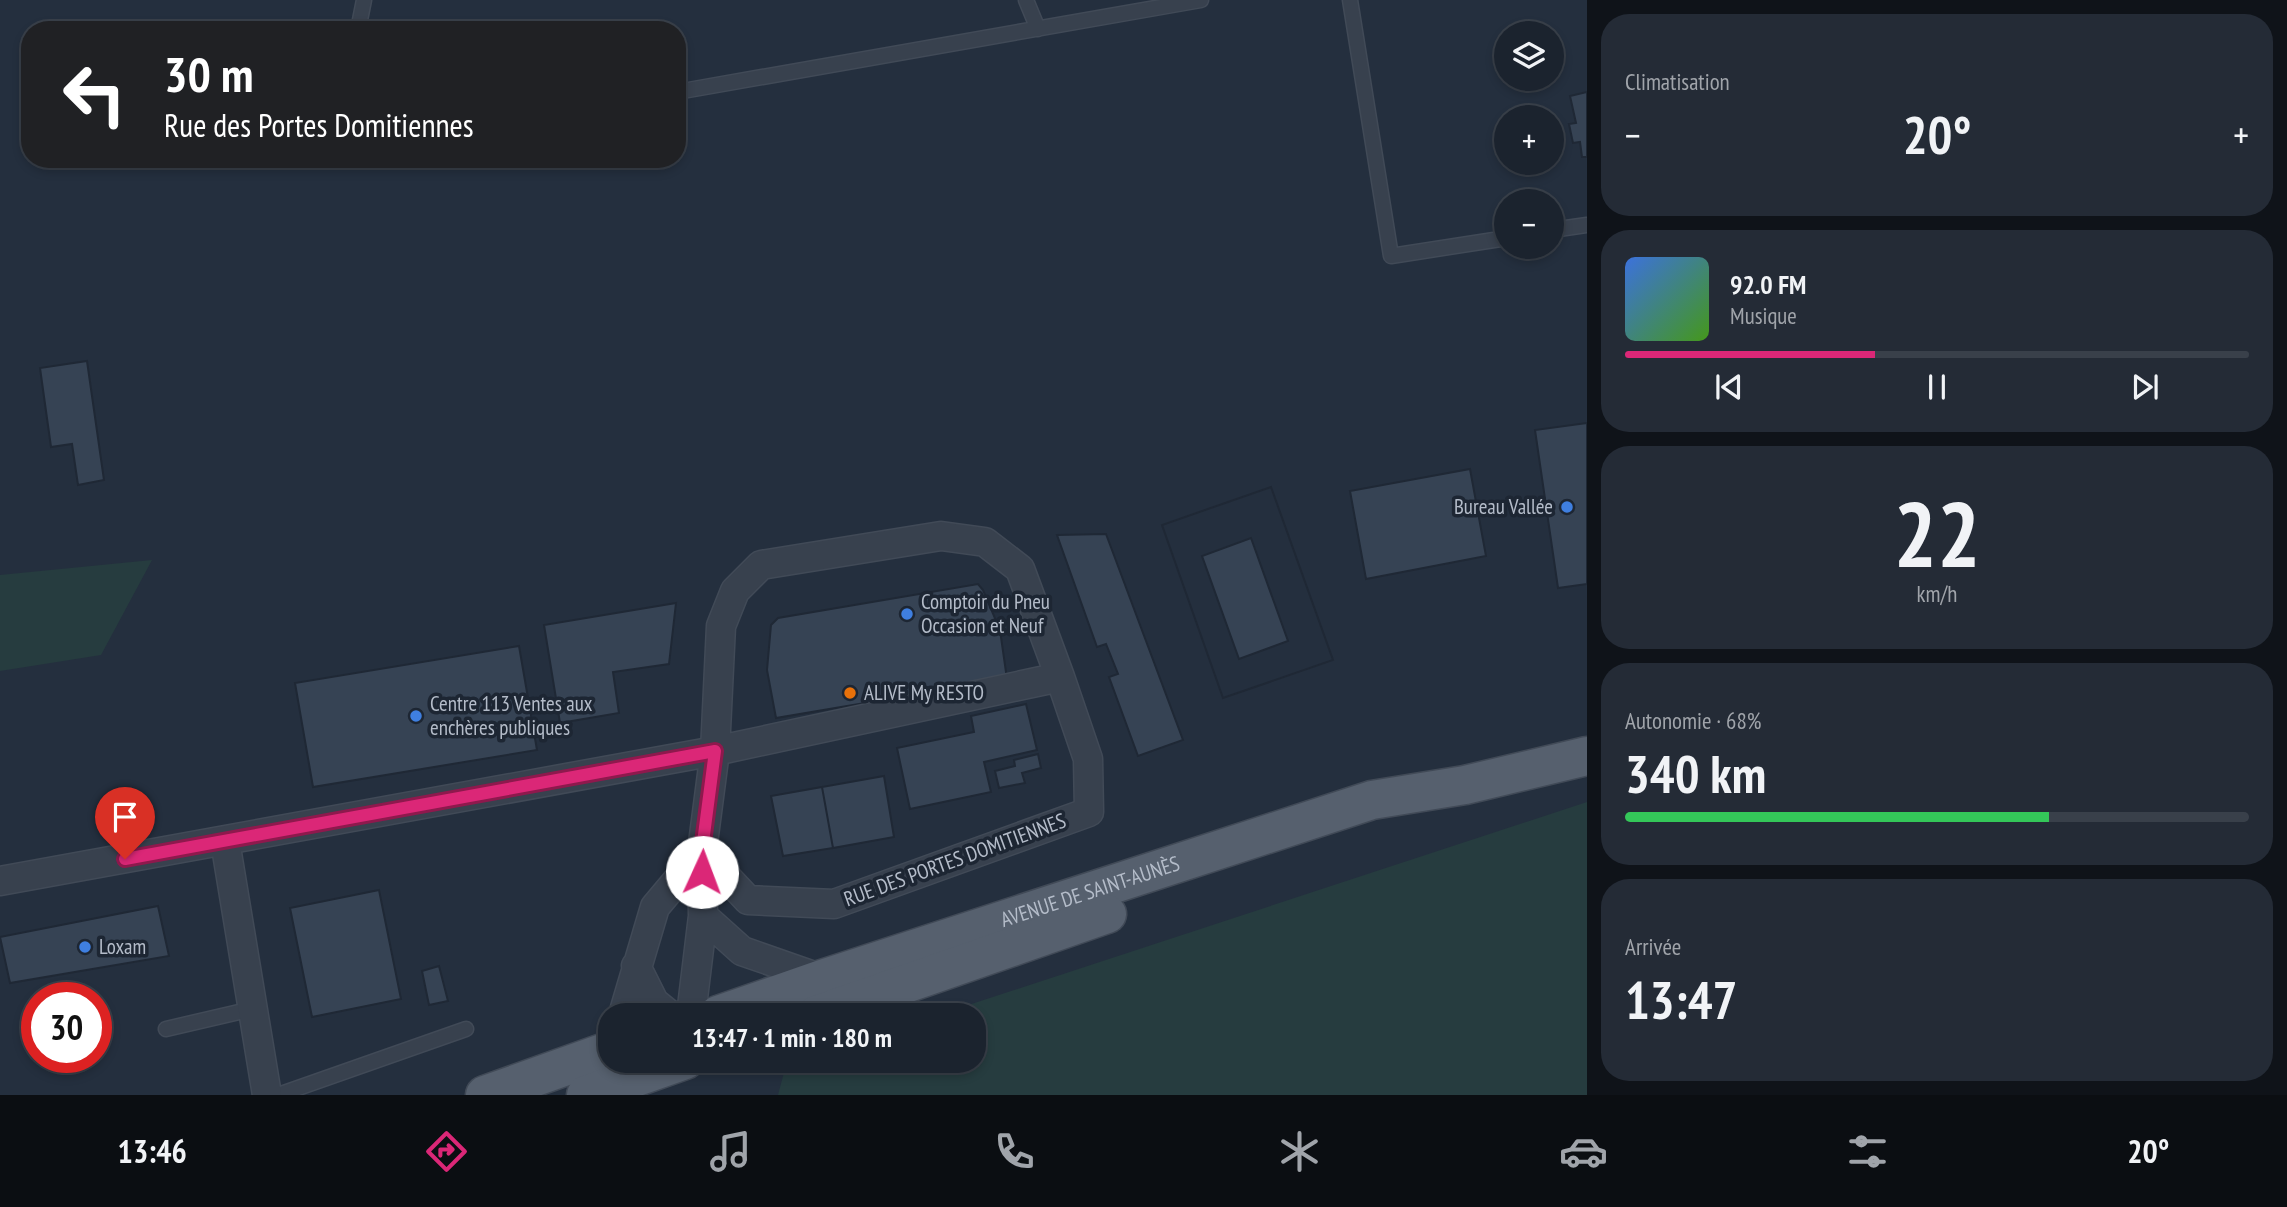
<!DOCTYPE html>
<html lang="fr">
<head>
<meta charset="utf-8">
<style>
	:root { --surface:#1b232e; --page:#242b36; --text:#f1f3f6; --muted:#a0a4aa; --line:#39404a; --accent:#db2777 }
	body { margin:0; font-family:"PT Sans Narrow",sans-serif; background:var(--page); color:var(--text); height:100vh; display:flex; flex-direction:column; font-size:26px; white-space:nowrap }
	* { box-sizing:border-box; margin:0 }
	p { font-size:23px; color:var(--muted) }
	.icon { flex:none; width:38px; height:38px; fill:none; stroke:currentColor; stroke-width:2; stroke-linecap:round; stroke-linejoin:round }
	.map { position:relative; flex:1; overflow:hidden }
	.drawer { display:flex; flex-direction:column; gap:14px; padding:14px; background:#0f1319; width:700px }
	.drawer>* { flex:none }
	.banner { position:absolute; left:21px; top:21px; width:665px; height:147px; border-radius:28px; box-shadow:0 4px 10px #0003,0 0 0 2px var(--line); background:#202124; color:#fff; overflow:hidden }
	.controls { position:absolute; left:1494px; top:21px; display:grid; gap:14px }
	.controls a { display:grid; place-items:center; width:70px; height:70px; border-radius:50%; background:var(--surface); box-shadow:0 4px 10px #0003,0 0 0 2px var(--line); font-size:35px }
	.speed { position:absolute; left:21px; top:982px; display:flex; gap:14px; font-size:35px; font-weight:700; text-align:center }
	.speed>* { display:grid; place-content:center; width:91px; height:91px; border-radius:50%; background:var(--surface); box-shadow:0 4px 10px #0003,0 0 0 2px var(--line); line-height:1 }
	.speed .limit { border:10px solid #d22; background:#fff; color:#111 }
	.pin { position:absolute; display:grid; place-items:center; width:60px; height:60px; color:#fff; margin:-72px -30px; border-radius:50% 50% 50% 0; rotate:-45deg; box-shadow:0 0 7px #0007 }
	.pin .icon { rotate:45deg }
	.me { position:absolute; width:77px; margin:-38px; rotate:2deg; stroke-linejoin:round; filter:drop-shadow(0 0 5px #0008) }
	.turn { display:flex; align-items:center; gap:24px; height:147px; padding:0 28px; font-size:32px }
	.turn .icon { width:91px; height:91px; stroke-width:2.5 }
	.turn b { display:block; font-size:49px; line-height:60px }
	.big { font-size:52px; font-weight:600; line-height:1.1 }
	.drawer .widget { flex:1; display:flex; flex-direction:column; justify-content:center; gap:10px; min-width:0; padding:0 24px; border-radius:28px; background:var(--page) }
	.drawer .dial { align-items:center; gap:0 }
	.dial b { font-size:91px; line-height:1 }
	.song { display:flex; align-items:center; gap:21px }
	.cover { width:84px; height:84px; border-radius:10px; background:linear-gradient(135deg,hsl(220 70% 55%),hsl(100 70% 35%)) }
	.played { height:7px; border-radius:4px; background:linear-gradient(90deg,var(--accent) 40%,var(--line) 40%) }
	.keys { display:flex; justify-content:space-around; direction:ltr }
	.heat { display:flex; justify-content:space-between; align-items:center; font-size:38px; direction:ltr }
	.charge { height:10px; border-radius:5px; background:linear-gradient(90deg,#34c759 68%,var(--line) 0) }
	.trip { position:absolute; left:598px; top:1003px; width:388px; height:70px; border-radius:28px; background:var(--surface); box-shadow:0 4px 10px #0003,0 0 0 2px var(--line); font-weight:600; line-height:70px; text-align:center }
	.tab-bar { display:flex; height:112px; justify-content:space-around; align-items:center; background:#0b0e12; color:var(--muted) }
	.tab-bar .icon { width:49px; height:49px }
	.tab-bar .on { color:var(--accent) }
	.tab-bar b { font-size:32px; color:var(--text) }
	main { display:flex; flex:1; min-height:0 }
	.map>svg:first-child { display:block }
	.green { fill:#263c3f }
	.building { fill:#364354; stroke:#1f2835; stroke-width:2; fill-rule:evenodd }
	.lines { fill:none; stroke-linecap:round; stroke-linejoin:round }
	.lane-casing { stroke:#414a57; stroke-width:17 }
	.street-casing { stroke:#414a57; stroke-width:31 }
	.primary-casing { stroke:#414a57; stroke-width:41 }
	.lane { stroke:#38414e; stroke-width:14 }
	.street { stroke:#38414e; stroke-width:28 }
	.primary { stroke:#56606e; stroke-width:38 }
	.route-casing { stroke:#8e194d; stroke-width:18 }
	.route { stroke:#db2777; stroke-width:12 }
	.shop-dot { fill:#3f7fe0; stroke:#1d2633; stroke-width:2.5 }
	.food-dot { fill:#e8710a; stroke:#1d2633; stroke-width:2.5 }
	.labels { text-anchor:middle; stroke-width:7; stroke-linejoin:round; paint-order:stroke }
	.poi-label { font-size:21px; fill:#b4bcc9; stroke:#1d2633; text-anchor:start }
	.street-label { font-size:21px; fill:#b4bcc9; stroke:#1d2633 }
</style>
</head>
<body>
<main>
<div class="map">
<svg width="1587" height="1095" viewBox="0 0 1587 1095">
	<rect width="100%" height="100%" fill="#242f3e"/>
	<path class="green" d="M152 560 101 655 0 671V575Z
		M1587 802V1095H778L786 1065 801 1061 975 1060V1015H938Z"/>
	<path class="building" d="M1587 92V157H1582L1580 142 1573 143 1569 124 1576 123 1570 96Z
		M87 361 104 480 78 485 72 444 51 447 40 368Z
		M1587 423V584L1558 588 1535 430Z
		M1470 469 1486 556 1366 579 1350 491Z
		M1271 487 1333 660 1223 698 1162 525ZM1251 538 1288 641 1239 659 1202 556Z
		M1271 487 1333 660 1223 698 1162 525Z
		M1106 534 1183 740 1138 756 1109 677 1118 674 1106 644 1097 647 1057 535Z
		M978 584 983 590 1000 630 1007 679 776 718 767 670 771 625 778 618Z
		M676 603 669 664 613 672 619 713 560 723 544 625Z
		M519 646 537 750 313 787 295 683Z
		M1026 704 1037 750 984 762 991 792 910 809 897 748 974 732 971 716Z
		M1038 754 1041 768 1022 773 1025 783 999 788 995 771 1015 766 1014 760Z
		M884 776 894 837 833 848 822 787Z
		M822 787 833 848 783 856 771 796Z
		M379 890 401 999 312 1017 290 908Z
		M158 906 169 956 10 983 0 937Z
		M439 966 448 1001 429 1005 422 971Z"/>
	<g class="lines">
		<g class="lane-casing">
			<path id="lane" d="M1026 0 1038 29
				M1350 0 1391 256 1507 238
				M358 30 364 0
				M677 92 1201 0
				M1552 230 1587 225
				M166 1029 252 1009
				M278 1095 466 1029"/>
		</g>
		<g class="street-casing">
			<path id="street" d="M941 536 985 542 1020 569 1060 677 1088 759 1089 812 834 904 748 900 702 851 715 751 721 626 735 591 761 565Z
				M225 841 267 1095
				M0 881 715 751 1060 677
				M703 916 742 951 822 979
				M636 966 654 1002 670 1015
				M623 1015 655 907 702 851 703 916 691 1015"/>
		</g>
		<g class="primary-casing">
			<g id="primary">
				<path id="s1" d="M718 1015 822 979 1372 800 1465 785 1587 756"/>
				<path d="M816 1015 1107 914"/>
				<path d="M485 1095 611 1050"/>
				<path d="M586 1095 685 1060"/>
			</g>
		</g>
		<use href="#lane" class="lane"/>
		<use href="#street" class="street"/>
		<use href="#primary" class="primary"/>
	</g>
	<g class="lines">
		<g class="route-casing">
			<path id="route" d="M125 859 715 751 702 850V872"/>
		</g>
		<use href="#route" class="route"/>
	</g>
	<g class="shop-dot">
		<circle cx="1567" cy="507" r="7"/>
		<circle cx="907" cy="614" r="7"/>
		<circle cx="416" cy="716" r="7"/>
		<circle cx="85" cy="947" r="7"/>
	</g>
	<circle class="food-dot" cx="850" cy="693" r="7"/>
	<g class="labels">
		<g class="poi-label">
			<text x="1553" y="514" text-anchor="end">Bureau Vallée</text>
			<text x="921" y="609">Comptoir du Pneu<tspan x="921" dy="24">Occasion et Neuf</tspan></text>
			<text x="864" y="700">ALIVE My RESTO</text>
			<text x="430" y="711">Centre 113 Ventes aux<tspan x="430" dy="24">enchères publiques</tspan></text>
			<text x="99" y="954">Loxam</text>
		</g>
		<g class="street-label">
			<text transform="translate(955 860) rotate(-20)" y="7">RUE DES PORTES DOMITIENNES</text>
			<text dy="7" stroke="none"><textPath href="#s1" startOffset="392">AVENUE DE SAINT-AUNÈS</textPath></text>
		</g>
	</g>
</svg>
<div class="controls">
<a><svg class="icon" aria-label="layers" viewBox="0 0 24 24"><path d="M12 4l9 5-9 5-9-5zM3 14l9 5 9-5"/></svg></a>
<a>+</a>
<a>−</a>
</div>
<div class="speed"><div class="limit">30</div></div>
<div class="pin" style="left:125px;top:859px;background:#d93025"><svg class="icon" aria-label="arrive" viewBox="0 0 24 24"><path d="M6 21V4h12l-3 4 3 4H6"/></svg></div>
<svg class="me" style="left:702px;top:872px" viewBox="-20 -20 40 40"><circle r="19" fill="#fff"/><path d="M0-13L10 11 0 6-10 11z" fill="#db2777"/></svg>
<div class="trip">13:47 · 1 min · 180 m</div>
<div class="banner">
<div class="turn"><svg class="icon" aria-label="left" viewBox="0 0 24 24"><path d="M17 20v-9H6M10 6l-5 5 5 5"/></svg><div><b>30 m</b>Rue des Portes Domitiennes</div></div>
</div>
</div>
<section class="drawer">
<div class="widget"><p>Climatisation</p>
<div class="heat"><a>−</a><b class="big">20°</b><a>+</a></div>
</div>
<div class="widget">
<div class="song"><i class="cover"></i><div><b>92.0 FM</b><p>Musique</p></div></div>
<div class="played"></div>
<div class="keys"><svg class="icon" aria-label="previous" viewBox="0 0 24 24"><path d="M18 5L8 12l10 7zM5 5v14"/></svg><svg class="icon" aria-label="pause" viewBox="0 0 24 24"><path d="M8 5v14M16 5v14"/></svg><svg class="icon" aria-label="next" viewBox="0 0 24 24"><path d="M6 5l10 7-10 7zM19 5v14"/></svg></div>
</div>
<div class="widget dial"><b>22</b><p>km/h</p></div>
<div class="widget"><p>Autonomie · 68%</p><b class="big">340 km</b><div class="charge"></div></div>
<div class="widget"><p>Arrivée</p><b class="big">13:47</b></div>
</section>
</main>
<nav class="tab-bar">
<b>13:46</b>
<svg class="icon on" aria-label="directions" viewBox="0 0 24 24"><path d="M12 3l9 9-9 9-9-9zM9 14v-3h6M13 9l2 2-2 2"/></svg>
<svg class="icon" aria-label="music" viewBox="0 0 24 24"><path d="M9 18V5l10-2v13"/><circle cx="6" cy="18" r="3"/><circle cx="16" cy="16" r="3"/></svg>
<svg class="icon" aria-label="phone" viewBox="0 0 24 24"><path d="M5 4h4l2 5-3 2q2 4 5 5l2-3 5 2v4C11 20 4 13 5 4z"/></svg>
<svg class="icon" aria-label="climate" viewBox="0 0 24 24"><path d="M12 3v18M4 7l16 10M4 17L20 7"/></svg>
<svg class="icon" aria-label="car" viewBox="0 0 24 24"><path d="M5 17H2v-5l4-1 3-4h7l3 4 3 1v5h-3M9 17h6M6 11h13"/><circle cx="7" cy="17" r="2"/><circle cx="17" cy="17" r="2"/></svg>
<svg class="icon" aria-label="filters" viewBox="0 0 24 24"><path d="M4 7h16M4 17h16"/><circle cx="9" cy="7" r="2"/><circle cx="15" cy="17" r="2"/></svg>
<b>20°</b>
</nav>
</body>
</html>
